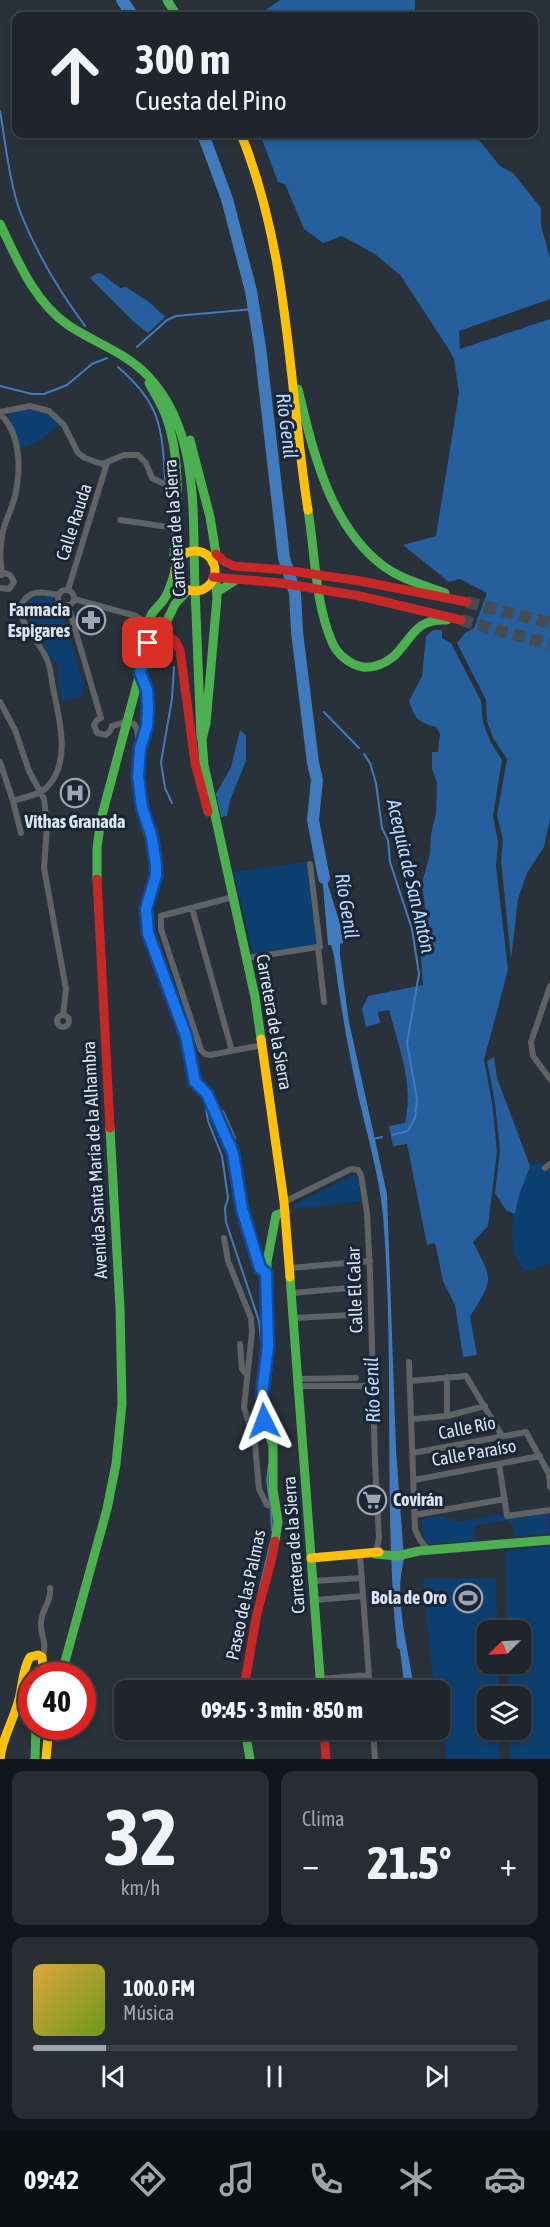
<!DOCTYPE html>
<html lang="es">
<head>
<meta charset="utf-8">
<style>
	:root { --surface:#1f252c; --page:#272d34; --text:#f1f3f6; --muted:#a1a5a9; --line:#3c4248; --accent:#9da6b0 }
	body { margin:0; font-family:"Asap Condensed",sans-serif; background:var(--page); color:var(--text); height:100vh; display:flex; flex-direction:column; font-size:22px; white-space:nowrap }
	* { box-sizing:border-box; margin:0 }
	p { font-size:20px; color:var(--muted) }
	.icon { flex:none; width:33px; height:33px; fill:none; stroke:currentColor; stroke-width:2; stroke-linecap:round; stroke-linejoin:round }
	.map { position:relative; height:1759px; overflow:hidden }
	.sheet { display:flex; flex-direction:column; gap:12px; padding:12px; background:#111418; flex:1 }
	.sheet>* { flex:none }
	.banner { position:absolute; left:12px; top:12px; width:526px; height:126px; border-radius:12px; box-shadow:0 3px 9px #0003,0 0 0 2px var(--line); background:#1f252c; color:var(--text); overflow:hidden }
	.needle { width:39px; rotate:246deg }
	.tools { position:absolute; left:477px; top:1620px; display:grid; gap:12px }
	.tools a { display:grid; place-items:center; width:54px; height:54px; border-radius:12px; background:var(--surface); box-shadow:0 3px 9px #0003,0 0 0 2px var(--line); font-size:30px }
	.speed { position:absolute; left:18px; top:1662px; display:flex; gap:12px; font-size:30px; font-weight:700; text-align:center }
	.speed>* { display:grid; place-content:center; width:78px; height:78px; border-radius:50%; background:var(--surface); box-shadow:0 3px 9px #0003,0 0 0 2px var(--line); line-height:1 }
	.speed .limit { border:9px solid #d22; background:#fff; color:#111 }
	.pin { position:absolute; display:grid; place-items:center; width:51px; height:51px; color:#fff; margin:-26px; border-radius:12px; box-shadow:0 3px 9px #0006 }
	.me { position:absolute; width:66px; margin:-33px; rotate:357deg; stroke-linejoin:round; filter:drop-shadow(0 0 4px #0008) }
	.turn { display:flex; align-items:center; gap:21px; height:126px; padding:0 24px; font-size:27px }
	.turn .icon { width:78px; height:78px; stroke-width:2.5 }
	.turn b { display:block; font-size:42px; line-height:51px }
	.big { font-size:45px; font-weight:800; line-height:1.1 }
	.sheet .card { flex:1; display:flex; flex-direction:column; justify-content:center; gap:9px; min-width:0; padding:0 21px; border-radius:12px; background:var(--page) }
	.sheet .dial { align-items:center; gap:0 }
	.dial b { font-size:78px; line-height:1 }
	.song { display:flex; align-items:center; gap:18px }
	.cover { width:72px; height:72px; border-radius:9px; background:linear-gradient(135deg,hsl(40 70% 55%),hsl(80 70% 35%)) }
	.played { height:6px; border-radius:3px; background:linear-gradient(90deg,var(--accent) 15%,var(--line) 15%) }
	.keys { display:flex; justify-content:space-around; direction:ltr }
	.heat { display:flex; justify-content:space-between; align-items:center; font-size:33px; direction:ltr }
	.sheet .tiles { flex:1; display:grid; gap:12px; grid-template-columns:1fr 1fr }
	.card:last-child { grid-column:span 2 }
	.trip { position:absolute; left:114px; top:1680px; width:336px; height:60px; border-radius:12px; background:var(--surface); box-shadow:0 3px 9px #0003,0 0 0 2px var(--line); font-weight:800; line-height:60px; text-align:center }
	.tab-bar { display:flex; height:96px; justify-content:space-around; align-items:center; background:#0c0f12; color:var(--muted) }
	.tab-bar .icon { width:42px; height:42px }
	.tab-bar .current { color:var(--accent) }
	.tab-bar b { font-size:27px; color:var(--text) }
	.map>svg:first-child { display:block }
	.green { fill:#0d4071 }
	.forest { fill:#265f9d }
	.water { fill:#417bbd }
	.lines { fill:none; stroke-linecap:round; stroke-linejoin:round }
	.stream { stroke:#417bbd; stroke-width:2 }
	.river { stroke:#417bbd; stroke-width:12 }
	.highway-tunnel { stroke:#444c55; stroke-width:12; stroke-dasharray:12 6; stroke-linecap:butt }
	.street { stroke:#606366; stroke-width:6 }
	.fast { stroke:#4caf50; stroke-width:9 }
	.slow { stroke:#ffc107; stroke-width:9 }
	.jam { stroke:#c62828; stroke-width:9 }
	.route-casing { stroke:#114b97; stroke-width:15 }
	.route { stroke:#1a73e8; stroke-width:10 }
	.labels { text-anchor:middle; stroke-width:6; stroke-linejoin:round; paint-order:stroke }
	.street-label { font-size:18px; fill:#dce5ef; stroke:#1a2636 }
	.poi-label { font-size:18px; font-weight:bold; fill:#dce5ef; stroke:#1a2636; text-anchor:end }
	.water-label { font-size:20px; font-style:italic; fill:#b8d8fe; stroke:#1a2636 }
</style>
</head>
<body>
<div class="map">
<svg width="550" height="1759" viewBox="0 0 550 1759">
	<rect width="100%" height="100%" fill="#29313a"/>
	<path class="green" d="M27 409C40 409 52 416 59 426L39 441 21 448 8 414Z
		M41 595 40 599 45 600 46 596 52 598 56 606 62 610 85 689 81 691 83 696 62 701 57 671 60 669 57 662 54 663 25 611 29 600Z
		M306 862 317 945 253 954 234 872Z
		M538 1163H543L547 1172 550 1170V1264L525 1271C500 1245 516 1194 530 1166Z
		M354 1174 357 1176 362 1201 294 1209 293 1205Z
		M548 1512 550 1533 514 1537 513 1525 508 1520 474 1526 476 1541 430 1544 425 1539 421 1519 444 1515 445 1520 453 1518 455 1522 504 1513Z
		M550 1546V1759H510L509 1730H520V1696H509L508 1664H520V1630H507L506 1554 511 1550Z
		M496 1578 497 1630H488V1664H498L499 1696H488V1730H499L500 1759H447L440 1722V1690H434L423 1579Z"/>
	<path class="forest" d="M280 0H415V16H267L266 10Z
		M260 134H474L500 166 513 173 541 208V226L550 258V299L459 331 460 349 550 319V818L544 847 527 873 518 899 511 959 501 861 503 840 497 815 507 759 493 738 487 721 486 700 457 643 465 633 474 628 487 593 460 579 449 582 403 545 436 536 459 393 454 359 448 348 401 276 375 254 342 236 323 243 304 229 285 184 278 182Z
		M97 273 102 274 120 288 126 287 149 302 165 317 148 333 134 322 90 278Z
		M433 630H442V638L451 643 481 701 483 722 490 741 502 760 493 816 498 842 496 866 508 970 484 1060 492 1102 497 1151 488 1226 473 1242C494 1283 493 1278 470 1317L477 1355 463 1357 455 1305 443 1281 436 1247 434 1243 427 1245 407 1144 393 1146 389 1126 405 1123C414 1084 399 1048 389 1010L378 1012 380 1023 366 1027 362 1009 368 996 423 985 419 930 426 916 422 883 430 854 431 834 436 814 437 783 432 769V752H438L440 734 436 727C418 722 415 719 409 701L422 676 426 636Z
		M240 730 246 735V761L230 800 227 816 221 817 216 794 231 767Z
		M494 1057 497 1078 530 1166 519 1195 515 1214 506 1210 495 1193 500 1151 495 1103 487 1061Z"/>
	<path class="water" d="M321 862 341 927 343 943 340 944V955L349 1022 387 1194 396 1449 404 1559C393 1600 409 1649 414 1690H405L400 1650 397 1647C383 1504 395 1359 383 1215 379 1175 367 1134 358 1095 348 1049 340 1003 334 956L331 945H328Z"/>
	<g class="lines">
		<path class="stream" d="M0 111C6 145 9 182 21 214 37 254 60 292 85 326
			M137 347 167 320 176 316 254 309
			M118 367C160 403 162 426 165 479
			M0 386 32 394H44L67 385 92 364 107 358
			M324 712 359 748
			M364 754 370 763 376 783 382 828 388 840 390 862 412 929 419 974 407 1043 417 1099 415 1118 408 1131 392 1135
			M172 803 165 788 161 762 172 699 174 667
			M205 1100 208 1121 222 1156 228 1198 225 1208 226 1222 259 1321 263 1357
			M373 1139 382 1137
			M261 1365C257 1385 255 1408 261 1428
			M269 1464 267 1480 270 1503
			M271 1509 272 1530
			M259 1591 271 1541"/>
		<path class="river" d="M122 0 133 16
			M203 134 227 199 251 291 260 347 284 558 295 593 297 632 313 763 317 780 313 820 324 878"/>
		<path class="highway-tunnel" d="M467 602 550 623
			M461 620 550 644"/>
		<path class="street" d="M0 412 30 406 49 411 64 425 78 453 85 458 102 464 124 455H138L146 463 152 478 177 490
			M1 415C21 434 21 470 15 496 12 509 4 522 2 536 0 548 0 562 2 574
			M120 520 176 528
			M0 588 9 589 14 582 10 575 5 573 1 575
			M58 598a8 8 0 1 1 16 0a8 8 0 1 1-16 0Z
			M68 590 107 463
			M74 599 136 616 148 623
			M68 605 101 718
			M141 674C150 697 149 721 141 745
			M0 702 15 730 29 771 44 799 47 826 44 868 66 989 63 1015
			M101 718 97 720 94 725 97 733 106 735 110 731 112 726
			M112 726 126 722 134 724 137 729 140 749 139 790 151 838 156 866V875L146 909 148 933 186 1036 195 1082 207 1094 233 1153 242 1209 260 1268 266 1273
			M0 762 13 801 21 833
			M13 801C24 797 40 795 47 787 72 762 59 718 53 688 51 677 51 667 46 657 38 641 21 625 20 608 27 589 42 591 58 595
			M310 864 320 947H318L324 1002
			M233 897 161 916V929L201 1050 205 1054 210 1055 263 1045
			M192 908 232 1051
			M247 958 318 947
			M550 986 531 1042 533 1056 550 1079
			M57 1021a6 6 0 1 1 12 0a6 6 0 1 1-12 0Z
			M222 1113 233 1138 230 1144
			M545 1168 550 1164
			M284 1202 351 1169 358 1170 361 1175 367 1213 370 1273 375 1462 379 1538 376 1553
			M224 1238 228 1261 251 1318 252 1332 244 1407 255 1444 259 1489 267 1505 276 1507
			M290 1268 370 1261
			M292 1293 361 1287
			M294 1318 351 1315
			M240 1344 242 1369 247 1375
			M409 1362 415 1529 420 1540 429 1551
			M447 1377V1416
			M298 1379 356 1378
			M410 1381 466 1376 502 1436
			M299 1386H373
			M412 1419 447 1416 485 1406
			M413 1453 526 1432 549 1474 550 1487
			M499 1464 507 1516 550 1510
			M414 1480 540 1456
			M415 1515 505 1499
			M360 1555 370 1690
			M313 1581 362 1578
			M315 1600 363 1596
			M42 1657C48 1645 41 1637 41 1625 40 1611 52 1602 50 1588
			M320 1679 369 1675
			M373 1730 375 1759"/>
		<path class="fast" d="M167 0 177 16
			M0 224C17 259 34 302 68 325 95 343 125 352 148 376 201 432 192 517 195 588 197 638 199 688 201 738
			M149 383C155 394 162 405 166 416 182 460 177 510 174 555L176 564
			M298 389C313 451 329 524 382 565 400 579 424 585 445 593
			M190 440 210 517 216 554 212 562
			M308 510C315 552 315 603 332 642 337 654 350 665 363 667 374 668 384 664 393 657 412 639 415 618 447 620
			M175 572C172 580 170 589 166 596 160 608 144 614 151 629L158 631 163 629 175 604 188 590
			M213 579 216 584 217 598 206 723 202 740 204 765 255 997 261 1039
			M217 592 236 580
			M97 879V848L101 819 148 643 150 628
			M290 1277 321 1690
			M275 1541 278 1522 273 1489V1445L265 1426 262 1394 268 1346 267 1262 276 1215 285 1212
			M375 1554 397 1556 419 1551 550 1540
			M61 1676 107 1509 116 1464 122 1404 120 1308 110 1128
			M245 1730 250 1759
			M35 1759 36 1726"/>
		<path class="slow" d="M241 134C290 256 288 382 308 510
			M175 571a20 20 0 1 1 40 0a20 20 0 1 1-40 0Z
			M261 1039 284 1202 290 1277
			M311 1558 379 1552
			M0 1759C2 1737 14 1720 19 1699 23 1685 22 1670 30 1657L38 1655 42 1657 44 1676
			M46 1759 49 1726"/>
		<path class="jam" d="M216 554 225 562 234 566 285 570 360 581 467 602
			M213 577 281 583 360 596 461 620
			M161 631 175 641 180 650 195 763 208 812
			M97 879 110 1128
			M243 1690C248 1668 251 1646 255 1624 260 1596 271 1569 275 1541
			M324 1730 326 1759"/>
	</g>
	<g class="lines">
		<g class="route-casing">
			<path id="route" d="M148 643 140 672 147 690 148 708 147 726 140 749 138 777 142 807 152 838 156 866V875L146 909 148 933 186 1036 195 1082 207 1094 233 1153 242 1209 260 1268 266 1273 268 1346 262 1394 264 1421"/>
		</g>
		<use href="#route" class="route"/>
	</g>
	<defs>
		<g id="pharmacy-ring" transform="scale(1.5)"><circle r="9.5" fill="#1a2636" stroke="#9da6b0" stroke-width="1.5"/><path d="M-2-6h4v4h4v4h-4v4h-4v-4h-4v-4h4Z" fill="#9da6b0"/></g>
		<g id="hospital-ring" transform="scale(1.5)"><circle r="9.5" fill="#1a2636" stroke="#9da6b0" stroke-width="1.5"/><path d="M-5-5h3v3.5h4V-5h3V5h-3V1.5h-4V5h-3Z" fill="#9da6b0"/></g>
		<g id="supermarket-ring" transform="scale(1.5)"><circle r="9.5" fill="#1a2636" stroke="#9da6b0" stroke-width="1.5"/><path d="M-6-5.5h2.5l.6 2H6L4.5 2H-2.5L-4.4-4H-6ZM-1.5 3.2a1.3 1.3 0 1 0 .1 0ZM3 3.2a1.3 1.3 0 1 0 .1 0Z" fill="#9da6b0"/></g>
		<g id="stadium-ring" transform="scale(1.5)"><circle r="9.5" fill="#1a2636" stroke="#9da6b0" stroke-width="1.5"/><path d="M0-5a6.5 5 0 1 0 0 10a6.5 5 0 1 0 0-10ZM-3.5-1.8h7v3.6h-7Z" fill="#9da6b0"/></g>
	</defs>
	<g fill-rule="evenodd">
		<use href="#pharmacy-ring" x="91" y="620"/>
		<use href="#hospital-ring" x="75" y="793"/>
		<use href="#supermarket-ring" x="372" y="1500"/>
		<use href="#stadium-ring" x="468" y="1598"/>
	</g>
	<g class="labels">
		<g class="street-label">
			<text transform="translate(74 522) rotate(-72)" y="6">Calle Rauda</text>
			<text transform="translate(175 528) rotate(-94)" y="6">Carretera de la Sierra</text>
			<text transform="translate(274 1022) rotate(80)" y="6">Carretera de la Sierra</text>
			<text transform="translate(95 1160) rotate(-93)" y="6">Avenida Santa María de la Alhambra</text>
			<text transform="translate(355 1290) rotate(-92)" y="6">Calle El Calar</text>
			<text transform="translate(467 1428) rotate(-11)" y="6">Calle Río</text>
			<text transform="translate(474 1453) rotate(-10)" y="6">Calle Paraíso</text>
			<text transform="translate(294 1545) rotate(-94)" y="6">Carretera de la Sierra</text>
			<text transform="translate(246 1595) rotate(-78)" y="6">Paseo de las Palmas</text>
		</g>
		<g class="poi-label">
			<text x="70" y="616">Farmacia<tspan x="70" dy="21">Espigares</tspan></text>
			<text x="75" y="828" text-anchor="middle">Vithas Granada</text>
			<text x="393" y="1506" text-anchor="start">Covirán</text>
			<text x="447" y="1604">Bola de Oro</text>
		</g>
		<g class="water-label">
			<text transform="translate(287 426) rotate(83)" y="7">Río Genil</text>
			<text transform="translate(411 876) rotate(77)" y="7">Acequia de San Antón</text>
			<text transform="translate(347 906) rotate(81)" y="7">Río Genil</text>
			<text transform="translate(372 1390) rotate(-92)" y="7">Río Genil</text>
		</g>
	</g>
</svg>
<div class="tools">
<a><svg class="needle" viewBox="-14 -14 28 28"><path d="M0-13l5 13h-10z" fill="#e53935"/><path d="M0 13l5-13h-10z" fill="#a1a5a9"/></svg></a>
<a><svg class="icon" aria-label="layers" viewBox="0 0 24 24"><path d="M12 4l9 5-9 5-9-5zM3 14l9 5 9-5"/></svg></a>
</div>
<div class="speed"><div class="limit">40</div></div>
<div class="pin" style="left:148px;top:643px;background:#d93025"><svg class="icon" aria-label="arrive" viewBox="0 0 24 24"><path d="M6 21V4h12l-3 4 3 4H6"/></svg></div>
<svg class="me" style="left:264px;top:1421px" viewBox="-20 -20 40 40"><path d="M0-17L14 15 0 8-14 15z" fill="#1a73e8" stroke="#fff" stroke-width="4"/></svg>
<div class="trip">09:45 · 3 min · 850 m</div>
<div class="banner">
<div class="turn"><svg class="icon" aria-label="ahead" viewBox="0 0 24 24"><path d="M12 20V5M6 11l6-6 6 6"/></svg><div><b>300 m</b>Cuesta del Pino</div></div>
</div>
</div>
<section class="sheet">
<div class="tiles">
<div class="card dial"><b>32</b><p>km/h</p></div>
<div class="card"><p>Clima</p>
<div class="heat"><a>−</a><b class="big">21.5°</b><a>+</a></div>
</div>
<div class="card">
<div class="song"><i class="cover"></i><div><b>100.0 FM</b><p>Música</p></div></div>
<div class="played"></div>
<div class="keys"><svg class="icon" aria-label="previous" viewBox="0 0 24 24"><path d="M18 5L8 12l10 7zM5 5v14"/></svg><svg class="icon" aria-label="pause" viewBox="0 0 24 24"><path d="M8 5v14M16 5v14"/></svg><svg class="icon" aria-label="next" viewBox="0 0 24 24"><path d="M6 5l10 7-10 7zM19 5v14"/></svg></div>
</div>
</div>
</section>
<nav class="tab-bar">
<b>09:42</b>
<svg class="icon current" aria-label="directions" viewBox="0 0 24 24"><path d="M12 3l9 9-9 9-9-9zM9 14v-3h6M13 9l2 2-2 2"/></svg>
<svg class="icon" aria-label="music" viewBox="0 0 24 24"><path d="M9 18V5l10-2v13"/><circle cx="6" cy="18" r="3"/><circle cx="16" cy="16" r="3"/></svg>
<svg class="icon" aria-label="phone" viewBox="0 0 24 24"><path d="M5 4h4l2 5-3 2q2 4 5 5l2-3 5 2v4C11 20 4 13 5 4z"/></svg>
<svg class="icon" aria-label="climate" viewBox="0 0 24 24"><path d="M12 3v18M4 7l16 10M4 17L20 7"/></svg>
<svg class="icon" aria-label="car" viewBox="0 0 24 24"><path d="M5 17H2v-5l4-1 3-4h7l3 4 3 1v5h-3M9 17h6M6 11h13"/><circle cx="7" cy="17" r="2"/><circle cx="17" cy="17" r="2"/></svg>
</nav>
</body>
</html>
